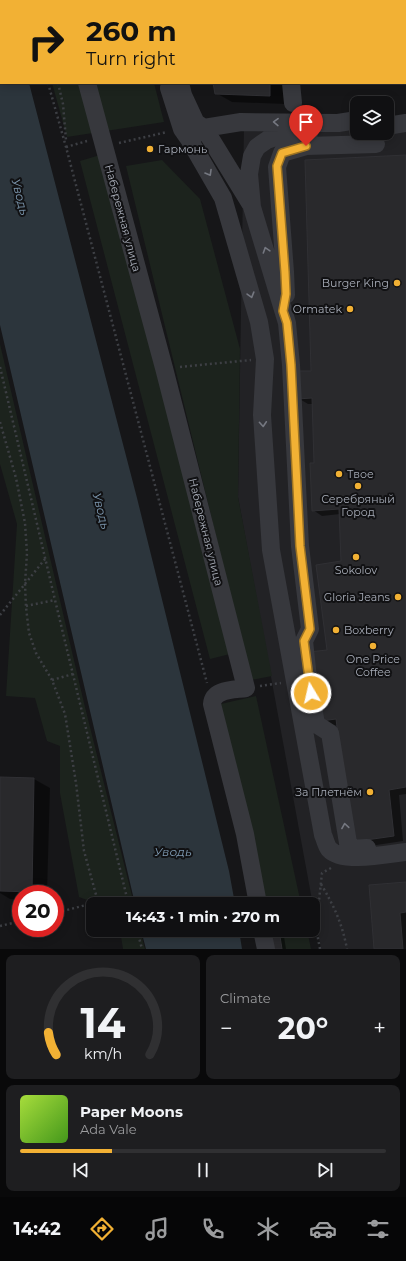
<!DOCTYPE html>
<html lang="en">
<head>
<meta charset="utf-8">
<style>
	:root { --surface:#101012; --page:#1e1e20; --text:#f1f3f6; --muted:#9c9d9f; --line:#303032; --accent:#f2b134 }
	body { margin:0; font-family:Montserrat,sans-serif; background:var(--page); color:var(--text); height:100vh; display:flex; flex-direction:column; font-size:15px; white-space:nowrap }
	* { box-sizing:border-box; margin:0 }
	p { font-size:13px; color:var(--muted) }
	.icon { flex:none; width:22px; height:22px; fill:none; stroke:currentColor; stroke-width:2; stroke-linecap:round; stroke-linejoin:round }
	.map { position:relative; height:949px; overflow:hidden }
	.side { display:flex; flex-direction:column; gap:6px; padding:6px; background:#09090a; flex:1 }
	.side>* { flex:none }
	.guide { position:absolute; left:0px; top:0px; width:406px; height:84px; box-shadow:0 2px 10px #0003,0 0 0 1px var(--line); background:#f2b134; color:#111; overflow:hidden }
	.fabs { position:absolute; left:350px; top:96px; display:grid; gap:8px }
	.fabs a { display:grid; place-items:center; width:44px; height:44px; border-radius:8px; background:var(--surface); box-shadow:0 2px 10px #0003,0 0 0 1px var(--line); font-size:20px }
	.speed { position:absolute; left:12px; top:885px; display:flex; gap:8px; font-size:20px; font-weight:700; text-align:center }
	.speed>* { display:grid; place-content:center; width:52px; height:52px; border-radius:50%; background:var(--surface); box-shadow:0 2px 10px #0003,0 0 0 1px var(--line); line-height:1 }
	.speed .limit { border:6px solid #d22; background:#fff; color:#111 }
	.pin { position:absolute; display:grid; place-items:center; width:34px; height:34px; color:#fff; margin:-41px -17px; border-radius:50% 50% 50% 0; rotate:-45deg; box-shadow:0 0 4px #0007 }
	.pin .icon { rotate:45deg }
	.me { position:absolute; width:44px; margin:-22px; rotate:351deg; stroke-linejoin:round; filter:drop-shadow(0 0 3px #0008) }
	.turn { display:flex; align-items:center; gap:14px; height:84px; padding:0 20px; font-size:18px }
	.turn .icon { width:52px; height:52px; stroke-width:2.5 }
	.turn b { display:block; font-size:28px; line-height:34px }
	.big { font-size:30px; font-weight:700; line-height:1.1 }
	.side .card { flex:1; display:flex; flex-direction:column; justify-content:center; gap:6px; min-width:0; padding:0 14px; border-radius:8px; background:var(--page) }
	.side .dial { align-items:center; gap:0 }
	.dial svg { height:104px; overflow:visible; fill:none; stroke:var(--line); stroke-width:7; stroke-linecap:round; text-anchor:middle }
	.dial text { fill:var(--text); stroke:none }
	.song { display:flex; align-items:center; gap:12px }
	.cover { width:48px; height:48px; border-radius:6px; background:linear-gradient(135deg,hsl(80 70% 55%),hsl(100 70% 35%)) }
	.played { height:4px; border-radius:2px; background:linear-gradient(90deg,var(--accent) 25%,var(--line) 25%) }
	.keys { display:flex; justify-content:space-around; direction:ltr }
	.heat { display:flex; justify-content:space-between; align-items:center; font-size:22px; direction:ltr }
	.side .tiles { flex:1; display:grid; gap:6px; grid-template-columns:1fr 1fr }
	.card:last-child { grid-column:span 2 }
	.trip { position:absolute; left:86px; top:897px; width:234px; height:40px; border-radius:8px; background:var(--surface); box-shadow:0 2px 10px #0003,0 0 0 1px var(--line); font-weight:700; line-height:40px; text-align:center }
	.tab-bar { display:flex; height:64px; justify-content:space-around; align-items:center; background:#060607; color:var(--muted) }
	.tab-bar .icon { width:28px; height:28px }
	.tab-bar .selected { color:var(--accent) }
	.tab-bar b { font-size:18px; color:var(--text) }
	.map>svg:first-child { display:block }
	.built { fill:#222225 }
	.green { fill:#1c231d }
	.water { fill:#2c353c }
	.shadow { fill:#0007 }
	.building { fill:#29292c; stroke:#303034 }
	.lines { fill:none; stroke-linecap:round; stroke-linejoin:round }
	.path { stroke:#3d3f44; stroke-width:2.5; stroke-dasharray:2 3; stroke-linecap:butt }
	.minor { stroke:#37383d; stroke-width:18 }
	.oneway { stroke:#757881 }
	.route-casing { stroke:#9d7322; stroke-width:10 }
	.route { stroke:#f2b134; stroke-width:7 }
	.poi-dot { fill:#f2b134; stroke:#111113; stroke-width:1.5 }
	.labels { text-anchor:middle; stroke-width:4; stroke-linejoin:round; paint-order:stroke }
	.poi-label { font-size:11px; fill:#a8adb8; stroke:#111113; text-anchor:end }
	.street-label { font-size:11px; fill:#a8adb8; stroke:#111113 }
	.water-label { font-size:12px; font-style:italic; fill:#7f9bb3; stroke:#111113 }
</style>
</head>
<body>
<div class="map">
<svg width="406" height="949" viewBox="0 0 406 949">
	<rect width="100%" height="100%" fill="#161618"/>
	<path class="built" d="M406 117V949H321L238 497 244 126 357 119V133H387Z"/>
	<path class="green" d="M52 83H154L164 122 67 137Z
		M100 155 230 654 210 659 80 161Z
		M162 160 200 199 240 349 238 497 272 676 251 680 126 166Z
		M0 344 84 703 134 904H98L79 897 60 793V746L47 741 35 698 6 696 17 524 0 464Z
		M256 696 301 904H263L221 704Z
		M120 930H140L145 949H123Z
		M268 930H307L311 949H271Z"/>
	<path class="water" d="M0 0 8 1H1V83H29L137 498 229 871 235 904H135L0 325Z
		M141 930H239L242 949H146Z"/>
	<path class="shadow" d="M195 0H237L238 1H195Z
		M214 83H296L285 104 232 102 216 93Z
		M406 156V794L399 795 403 841 363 847 338 725 332 726 322 720 328 650 342 562 340 514 322 516 313 510 315 463 313 404H308L298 398 312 372Z
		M0 778 34 779 50 788 47 894H21V900L10 899 0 893Z
		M406 883V949H375Z
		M266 930H283L286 949H269Z"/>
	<path class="building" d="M194 0H224V1H194Z
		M213 83H270V96L215 94Z
		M406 155V787L389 790 394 836 352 842 336 719 321 721 309 652 327 650 316 565 341 561 339 509 312 511 310 463H314L312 398 297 399 296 371H311L305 160Z
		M0 777 34 778 32 892 0 891Z
		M406 882V912L400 913 403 949H374L369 885Z
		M265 930H279L282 949H268Z"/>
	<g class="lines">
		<path class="path" d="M26 0 27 1
			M35 0V1
			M290 1V0
			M48 83 66 147 207 683
			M58 83 63 104 66 140
			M119 143 167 132
			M66 147 87 141
			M0 367 55 600 127 898 98 902 55 913
			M180 367 251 360
			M0 422 16 478 25 523 27 553 25 584 26 607 29 633 36 653 52 680 65 714 76 783 84 851 98 902
			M26 606 55 600
			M0 615 45 559
			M52 680 73 674
			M260 686 281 683
			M321 884C334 906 342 923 347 949
			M127 898 129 904
			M0 926 21 921
			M137 930 142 949
			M320 949 316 928 322 873 331 868"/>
		<path class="minor" d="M63 0 64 1
			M147 0 148 1
			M161 0 162 1
			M248 0V1
			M87 83 164 368 246 688C234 690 213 689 212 704L245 834 258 904
			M180 83 183 95 196 123 204 128 250 203
			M291 83 293 103
			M169 88 182 129 189 139
			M357 120 338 123 241 122 204 128 189 139 223 198 259 322 265 359 262 415 271 550 323 835C325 839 326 845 329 849 342 864 388 854 406 852
			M387 126 406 123
			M309 133 278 136 267 140 257 147 252 156 249 174 252 207 287 323 291 365 300 546 310 629 304 641 308 678 316 724 330 733 349 849 367 848
			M306 146 376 144
			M286 295 285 272 277 167 282 153 306 146 305 123
			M262 930 266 949"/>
	</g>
	<defs><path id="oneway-chevron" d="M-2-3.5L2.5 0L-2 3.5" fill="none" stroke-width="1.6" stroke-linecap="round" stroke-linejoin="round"/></defs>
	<g class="oneway">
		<use href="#oneway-chevron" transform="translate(276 122) rotate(-179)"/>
		<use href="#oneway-chevron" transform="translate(209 173) rotate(60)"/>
		<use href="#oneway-chevron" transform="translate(266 250) rotate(-108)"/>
		<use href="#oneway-chevron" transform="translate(251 295) rotate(74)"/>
		<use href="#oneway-chevron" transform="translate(263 424) rotate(86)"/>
		<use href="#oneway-chevron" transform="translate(345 826) rotate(-99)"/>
	</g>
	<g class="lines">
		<g class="route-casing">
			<path id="route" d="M306 146 282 153 277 166 285 272 286 294 283 311 287 323 291 365 300 546 310 629 304 641 311 693"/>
		</g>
		<use href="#route" class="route"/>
	</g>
	<g class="poi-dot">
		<circle cx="150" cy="149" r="4"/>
		<circle cx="397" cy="283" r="4"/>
		<circle cx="350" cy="309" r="4"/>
		<circle cx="339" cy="474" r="4"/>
		<circle cx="358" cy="486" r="4"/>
		<circle cx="356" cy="557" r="4"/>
		<circle cx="398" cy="597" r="4"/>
		<circle cx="336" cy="630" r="4"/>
		<circle cx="373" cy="646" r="4"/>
		<circle cx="370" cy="792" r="4"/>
	</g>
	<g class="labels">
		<g class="poi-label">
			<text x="158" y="153" text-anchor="start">Гармонь</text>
			<text x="389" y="287">Burger King</text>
			<text x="342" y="313">Ormatek</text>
			<text x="347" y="478" text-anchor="start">Твое</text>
			<text x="358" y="503" text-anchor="middle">Серебряный<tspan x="358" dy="13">Город</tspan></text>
			<text x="356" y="574" text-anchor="middle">Sokolov</text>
			<text x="390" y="601">Gloria Jeans</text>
			<text x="344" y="634" text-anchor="start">Boxberry</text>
			<text x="373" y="663" text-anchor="middle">One Price<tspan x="373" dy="13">Coffee</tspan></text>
			<text x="362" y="796">За Плетнём</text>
		</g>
		<g class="street-label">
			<text transform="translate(123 218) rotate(75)" y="4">Набережная улица</text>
			<text transform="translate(206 532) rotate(76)" y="4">Набережная улица</text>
		</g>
		<g class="water-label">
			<text transform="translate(20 197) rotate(76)" y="4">Уводь</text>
			<text transform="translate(101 511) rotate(76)" y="4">Уводь</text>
			<text x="173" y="856">Уводь</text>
		</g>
	</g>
</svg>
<div class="fabs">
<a><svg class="icon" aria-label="layers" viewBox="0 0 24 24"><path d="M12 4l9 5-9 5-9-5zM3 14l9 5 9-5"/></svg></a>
</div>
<div class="speed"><div class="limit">20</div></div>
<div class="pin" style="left:306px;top:146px;background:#d93025"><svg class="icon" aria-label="arrive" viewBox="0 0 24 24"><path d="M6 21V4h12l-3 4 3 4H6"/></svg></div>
<svg class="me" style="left:311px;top:693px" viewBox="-20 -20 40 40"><circle r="17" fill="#f2b134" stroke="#fff" stroke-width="3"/><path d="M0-11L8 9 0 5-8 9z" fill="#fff"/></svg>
<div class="trip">14:43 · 1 min · 270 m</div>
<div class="guide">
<div class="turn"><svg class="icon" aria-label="right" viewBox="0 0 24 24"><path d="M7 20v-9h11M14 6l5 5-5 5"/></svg><div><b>260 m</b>Turn right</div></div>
</div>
</div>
<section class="side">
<div class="tiles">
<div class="card dial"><svg viewBox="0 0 100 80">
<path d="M14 69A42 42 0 1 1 86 69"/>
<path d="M14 69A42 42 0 0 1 8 52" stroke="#f2b134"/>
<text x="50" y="56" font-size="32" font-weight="700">14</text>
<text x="50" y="72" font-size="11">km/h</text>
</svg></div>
<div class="card"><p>Climate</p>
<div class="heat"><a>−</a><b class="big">20°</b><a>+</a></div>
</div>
<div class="card">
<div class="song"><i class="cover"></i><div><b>Paper Moons</b><p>Ada Vale</p></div></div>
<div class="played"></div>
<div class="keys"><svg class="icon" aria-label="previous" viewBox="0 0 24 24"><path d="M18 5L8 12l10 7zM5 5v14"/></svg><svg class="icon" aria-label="pause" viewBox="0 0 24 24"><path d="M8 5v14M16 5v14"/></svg><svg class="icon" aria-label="next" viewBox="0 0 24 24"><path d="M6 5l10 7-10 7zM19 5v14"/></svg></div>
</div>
</div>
</section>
<nav class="tab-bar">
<b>14:42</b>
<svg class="icon selected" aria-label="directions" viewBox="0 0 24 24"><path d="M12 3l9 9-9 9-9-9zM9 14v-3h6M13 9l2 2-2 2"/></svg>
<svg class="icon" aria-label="music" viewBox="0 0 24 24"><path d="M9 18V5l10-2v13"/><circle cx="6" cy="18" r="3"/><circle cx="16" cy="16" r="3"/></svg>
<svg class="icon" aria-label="phone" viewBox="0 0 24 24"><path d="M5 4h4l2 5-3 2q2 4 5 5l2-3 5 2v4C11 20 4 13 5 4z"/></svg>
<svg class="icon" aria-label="climate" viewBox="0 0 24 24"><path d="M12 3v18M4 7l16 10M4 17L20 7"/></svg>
<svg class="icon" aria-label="car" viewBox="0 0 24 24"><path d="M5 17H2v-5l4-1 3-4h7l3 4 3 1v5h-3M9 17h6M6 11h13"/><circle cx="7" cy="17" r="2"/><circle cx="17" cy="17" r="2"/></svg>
<svg class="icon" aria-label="filters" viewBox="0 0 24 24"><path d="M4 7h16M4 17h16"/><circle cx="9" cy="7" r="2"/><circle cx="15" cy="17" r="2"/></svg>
</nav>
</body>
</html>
